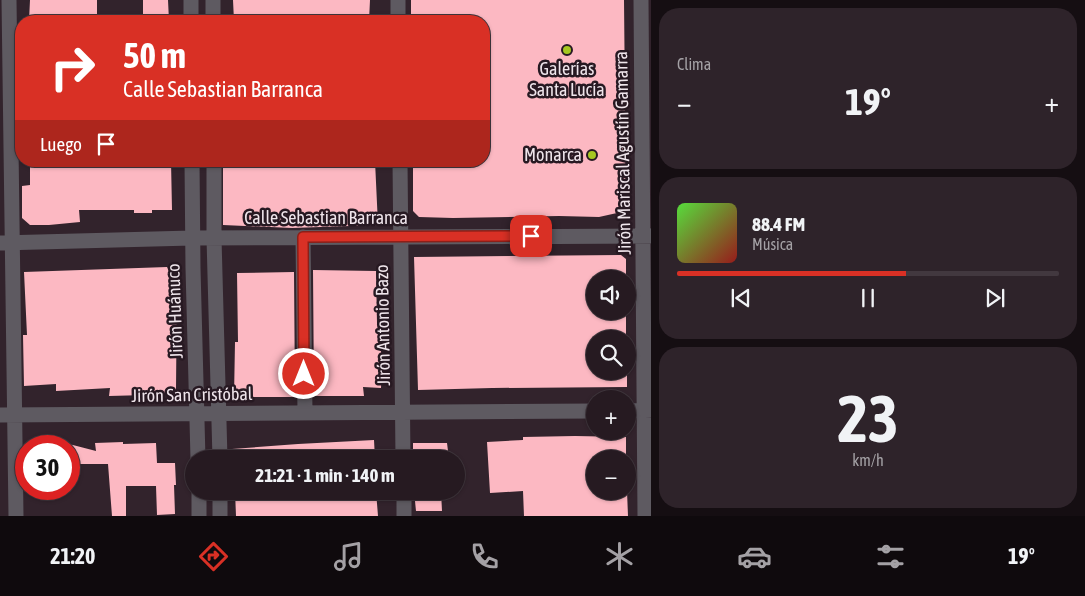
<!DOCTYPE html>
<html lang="es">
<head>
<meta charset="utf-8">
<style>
	:root { --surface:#261a21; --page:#2e232a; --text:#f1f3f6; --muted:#a4a1a5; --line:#42383f; --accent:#d93025 }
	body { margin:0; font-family:"Asap Condensed",sans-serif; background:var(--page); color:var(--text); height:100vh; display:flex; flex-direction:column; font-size:19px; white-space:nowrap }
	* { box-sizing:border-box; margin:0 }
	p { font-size:16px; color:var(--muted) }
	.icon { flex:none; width:28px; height:28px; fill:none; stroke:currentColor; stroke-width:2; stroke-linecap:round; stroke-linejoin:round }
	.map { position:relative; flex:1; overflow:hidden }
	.panel { display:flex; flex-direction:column; gap:8px; padding:8px; background:#150e12; width:434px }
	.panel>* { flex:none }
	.banner { position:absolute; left:15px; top:15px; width:475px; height:152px; border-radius:20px; box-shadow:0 1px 4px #0004,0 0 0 1px var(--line); background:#d93025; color:#fff; overflow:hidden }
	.buttons { position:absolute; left:586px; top:270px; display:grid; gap:10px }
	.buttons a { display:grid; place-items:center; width:50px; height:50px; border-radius:50%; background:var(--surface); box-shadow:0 1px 4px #0004,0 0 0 1px var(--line); font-size:25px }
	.speed { position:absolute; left:15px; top:435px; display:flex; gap:10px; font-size:25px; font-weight:700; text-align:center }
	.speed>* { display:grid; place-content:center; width:65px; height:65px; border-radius:50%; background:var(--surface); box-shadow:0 1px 4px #0004,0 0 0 1px var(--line); line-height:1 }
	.speed .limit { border:8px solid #d22; background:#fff; color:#111 }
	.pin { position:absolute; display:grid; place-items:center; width:42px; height:42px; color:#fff; margin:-21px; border-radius:10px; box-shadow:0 2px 8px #0006 }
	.me { position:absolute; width:55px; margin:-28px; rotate:0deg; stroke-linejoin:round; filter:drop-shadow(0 0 4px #0008) }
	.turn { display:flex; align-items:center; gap:18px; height:105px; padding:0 25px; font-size:22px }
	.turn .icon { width:65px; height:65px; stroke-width:2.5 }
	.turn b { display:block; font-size:35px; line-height:42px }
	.then { display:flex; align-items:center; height:48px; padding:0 25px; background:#0003; gap:10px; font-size:19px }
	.big { font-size:38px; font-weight:700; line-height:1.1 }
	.panel .tile { flex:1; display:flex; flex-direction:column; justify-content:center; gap:8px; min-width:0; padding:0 18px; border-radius:20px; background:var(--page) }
	.panel .dial { align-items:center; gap:0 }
	.dial b { font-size:65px; line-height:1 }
	.song { display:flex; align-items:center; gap:15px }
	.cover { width:60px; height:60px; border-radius:8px; background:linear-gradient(135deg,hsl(110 70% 55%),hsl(0 70% 35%)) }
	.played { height:5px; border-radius:2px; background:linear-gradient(90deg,var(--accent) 60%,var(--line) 60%) }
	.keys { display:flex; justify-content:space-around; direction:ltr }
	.heat { display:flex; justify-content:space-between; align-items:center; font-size:28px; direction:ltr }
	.trip { position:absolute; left:185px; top:450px; width:280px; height:50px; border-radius:25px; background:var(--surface); box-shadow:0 1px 4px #0004,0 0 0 1px var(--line); font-weight:700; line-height:50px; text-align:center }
	.menu { display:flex; height:80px; justify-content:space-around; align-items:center; background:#0f0a0d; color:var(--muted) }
	.menu .icon { width:35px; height:35px }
	.menu .selected { color:var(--accent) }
	.menu b { font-size:22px; color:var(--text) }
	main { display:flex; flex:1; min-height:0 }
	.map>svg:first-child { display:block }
	.building { fill:#fcb8c2 }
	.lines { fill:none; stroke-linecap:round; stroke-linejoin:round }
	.minor { stroke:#5e5a61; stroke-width:15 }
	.route-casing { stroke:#8d1f18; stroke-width:12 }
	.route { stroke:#d93025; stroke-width:9 }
	.poi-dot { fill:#a6c821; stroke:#271922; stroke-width:2 }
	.labels { text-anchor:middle; stroke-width:5; stroke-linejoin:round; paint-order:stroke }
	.poi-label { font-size:18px; fill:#efe5eb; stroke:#271922 }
	.street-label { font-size:18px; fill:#efe5eb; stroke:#271922 }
</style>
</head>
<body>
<main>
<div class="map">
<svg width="652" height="516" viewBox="0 0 652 516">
	<rect width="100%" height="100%" fill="#32232c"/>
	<path class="building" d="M30 0H97V21H29Z
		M143 0H168L169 21H143Z
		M233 0H370L369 21H234Z
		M411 0H624L626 207 617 213 599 217 559 216 453 218 419 217 413 211V161H484V21H411Z
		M30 161H98V166L145 164V161H171L172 210H152V213H134V210H79L80 222 49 225H30L22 218V186L30 185Z
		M223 161H375L378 225 292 228 223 225Z
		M621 255 626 259V279H595V311H626V339H595V371H627V387L492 388 418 390 414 257Z
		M167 267 177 282 176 389 171 393 146 395 109 396 110 388 56 391V384L24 386 23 335H27L24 272Z
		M313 270 376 271 377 323 382 359 381 388 363 387 364 396H314Z
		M294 272 295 397H234L235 342H238L237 273Z
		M575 436 626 437V459H595V491H627L628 516H524L523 491 490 493 487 442 523 440V437Z
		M374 440 375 459H232V449L298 444Z
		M123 442V444L156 443 157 463H175L176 485H174L175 514 157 515 156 486H126V516H112L108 464H69V444L96 451 95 443Z
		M413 443H447L449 459H413Z
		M235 491H376L378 516H236Z
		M414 491H441L442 511H416Z"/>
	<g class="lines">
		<path class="minor" d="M9 0 16 516
			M191 0V21
			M213 0V21
			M398 0V21
			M641 0 645 516
			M192 161 193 268 198 459
			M214 161V238L220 459
			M400 161 403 459
			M303 237 305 413
			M0 243 192 238 652 236
			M628 411 652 410
			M0 415 595 411
			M199 491V516
			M220 491V516
			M404 491V516"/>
	</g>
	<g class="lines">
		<g class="route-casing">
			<path id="route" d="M304 374 303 237 531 236"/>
		</g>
		<use href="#route" class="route"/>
	</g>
	<g class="poi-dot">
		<circle cx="567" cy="50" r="5"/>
		<circle cx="592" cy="155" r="5"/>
	</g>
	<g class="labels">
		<g class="poi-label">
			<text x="567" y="75">Galerías<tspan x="567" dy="21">Santa Lucía</tspan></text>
			<text x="582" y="161" text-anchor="end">Monarca</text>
		</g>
		<g class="street-label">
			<text transform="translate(623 153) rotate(-91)" y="6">Jirón Mariscal Agustín Gamarra</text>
			<text x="326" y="224">Calle Sebastian Barranca</text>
			<text transform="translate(175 311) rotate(-92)" y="6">Jirón Huánuco</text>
			<text transform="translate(383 325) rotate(-91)" y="6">Jirón Antonio Bazo</text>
			<text transform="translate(192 395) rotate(-1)" y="6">Jirón San Cristóbal</text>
		</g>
	</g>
</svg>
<div class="buttons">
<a><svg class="icon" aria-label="sound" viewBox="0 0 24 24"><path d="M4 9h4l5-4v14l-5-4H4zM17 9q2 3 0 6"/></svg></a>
<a><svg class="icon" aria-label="search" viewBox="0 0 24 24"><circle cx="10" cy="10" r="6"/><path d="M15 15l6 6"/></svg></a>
<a>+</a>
<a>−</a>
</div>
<div class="speed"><div class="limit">30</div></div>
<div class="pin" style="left:531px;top:236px;background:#d93025"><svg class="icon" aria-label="arrive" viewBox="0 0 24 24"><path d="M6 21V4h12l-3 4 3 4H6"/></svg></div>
<svg class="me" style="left:304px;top:374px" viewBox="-20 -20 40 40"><circle r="17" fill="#d93025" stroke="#fff" stroke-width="3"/><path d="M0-11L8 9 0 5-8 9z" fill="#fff"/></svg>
<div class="trip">21:21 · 1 min · 140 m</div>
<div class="banner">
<div class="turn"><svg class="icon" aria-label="right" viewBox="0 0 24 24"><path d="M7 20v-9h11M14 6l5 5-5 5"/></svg><div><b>50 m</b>Calle Sebastian Barranca</div></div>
<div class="then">Luego<svg class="icon" aria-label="arrive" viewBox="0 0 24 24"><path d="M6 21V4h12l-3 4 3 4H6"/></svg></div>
</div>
</div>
<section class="panel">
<div class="tile"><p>Clima</p>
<div class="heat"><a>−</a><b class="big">19°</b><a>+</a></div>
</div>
<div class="tile">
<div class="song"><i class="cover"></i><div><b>88.4 FM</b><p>Música</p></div></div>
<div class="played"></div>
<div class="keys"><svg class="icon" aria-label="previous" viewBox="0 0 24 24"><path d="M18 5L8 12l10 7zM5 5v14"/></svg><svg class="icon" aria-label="pause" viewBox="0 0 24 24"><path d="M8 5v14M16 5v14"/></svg><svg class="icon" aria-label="next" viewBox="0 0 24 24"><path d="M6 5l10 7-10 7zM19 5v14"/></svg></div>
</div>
<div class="tile dial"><b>23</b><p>km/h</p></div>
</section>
</main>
<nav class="menu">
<b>21:20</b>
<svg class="icon selected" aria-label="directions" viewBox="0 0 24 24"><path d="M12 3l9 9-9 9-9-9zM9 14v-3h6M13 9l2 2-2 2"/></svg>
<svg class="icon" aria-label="music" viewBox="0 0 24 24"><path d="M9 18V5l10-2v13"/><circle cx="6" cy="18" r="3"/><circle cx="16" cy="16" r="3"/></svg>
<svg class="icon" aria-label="phone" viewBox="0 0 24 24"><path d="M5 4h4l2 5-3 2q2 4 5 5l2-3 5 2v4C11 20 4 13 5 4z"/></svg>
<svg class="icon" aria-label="climate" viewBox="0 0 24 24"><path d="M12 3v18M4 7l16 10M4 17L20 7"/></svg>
<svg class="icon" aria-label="car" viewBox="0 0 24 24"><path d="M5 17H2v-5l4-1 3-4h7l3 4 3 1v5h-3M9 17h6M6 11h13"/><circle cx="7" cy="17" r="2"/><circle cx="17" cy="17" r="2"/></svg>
<svg class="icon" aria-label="filters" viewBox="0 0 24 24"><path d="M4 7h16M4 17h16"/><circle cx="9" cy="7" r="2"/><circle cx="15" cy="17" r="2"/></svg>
<b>19°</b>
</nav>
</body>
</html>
